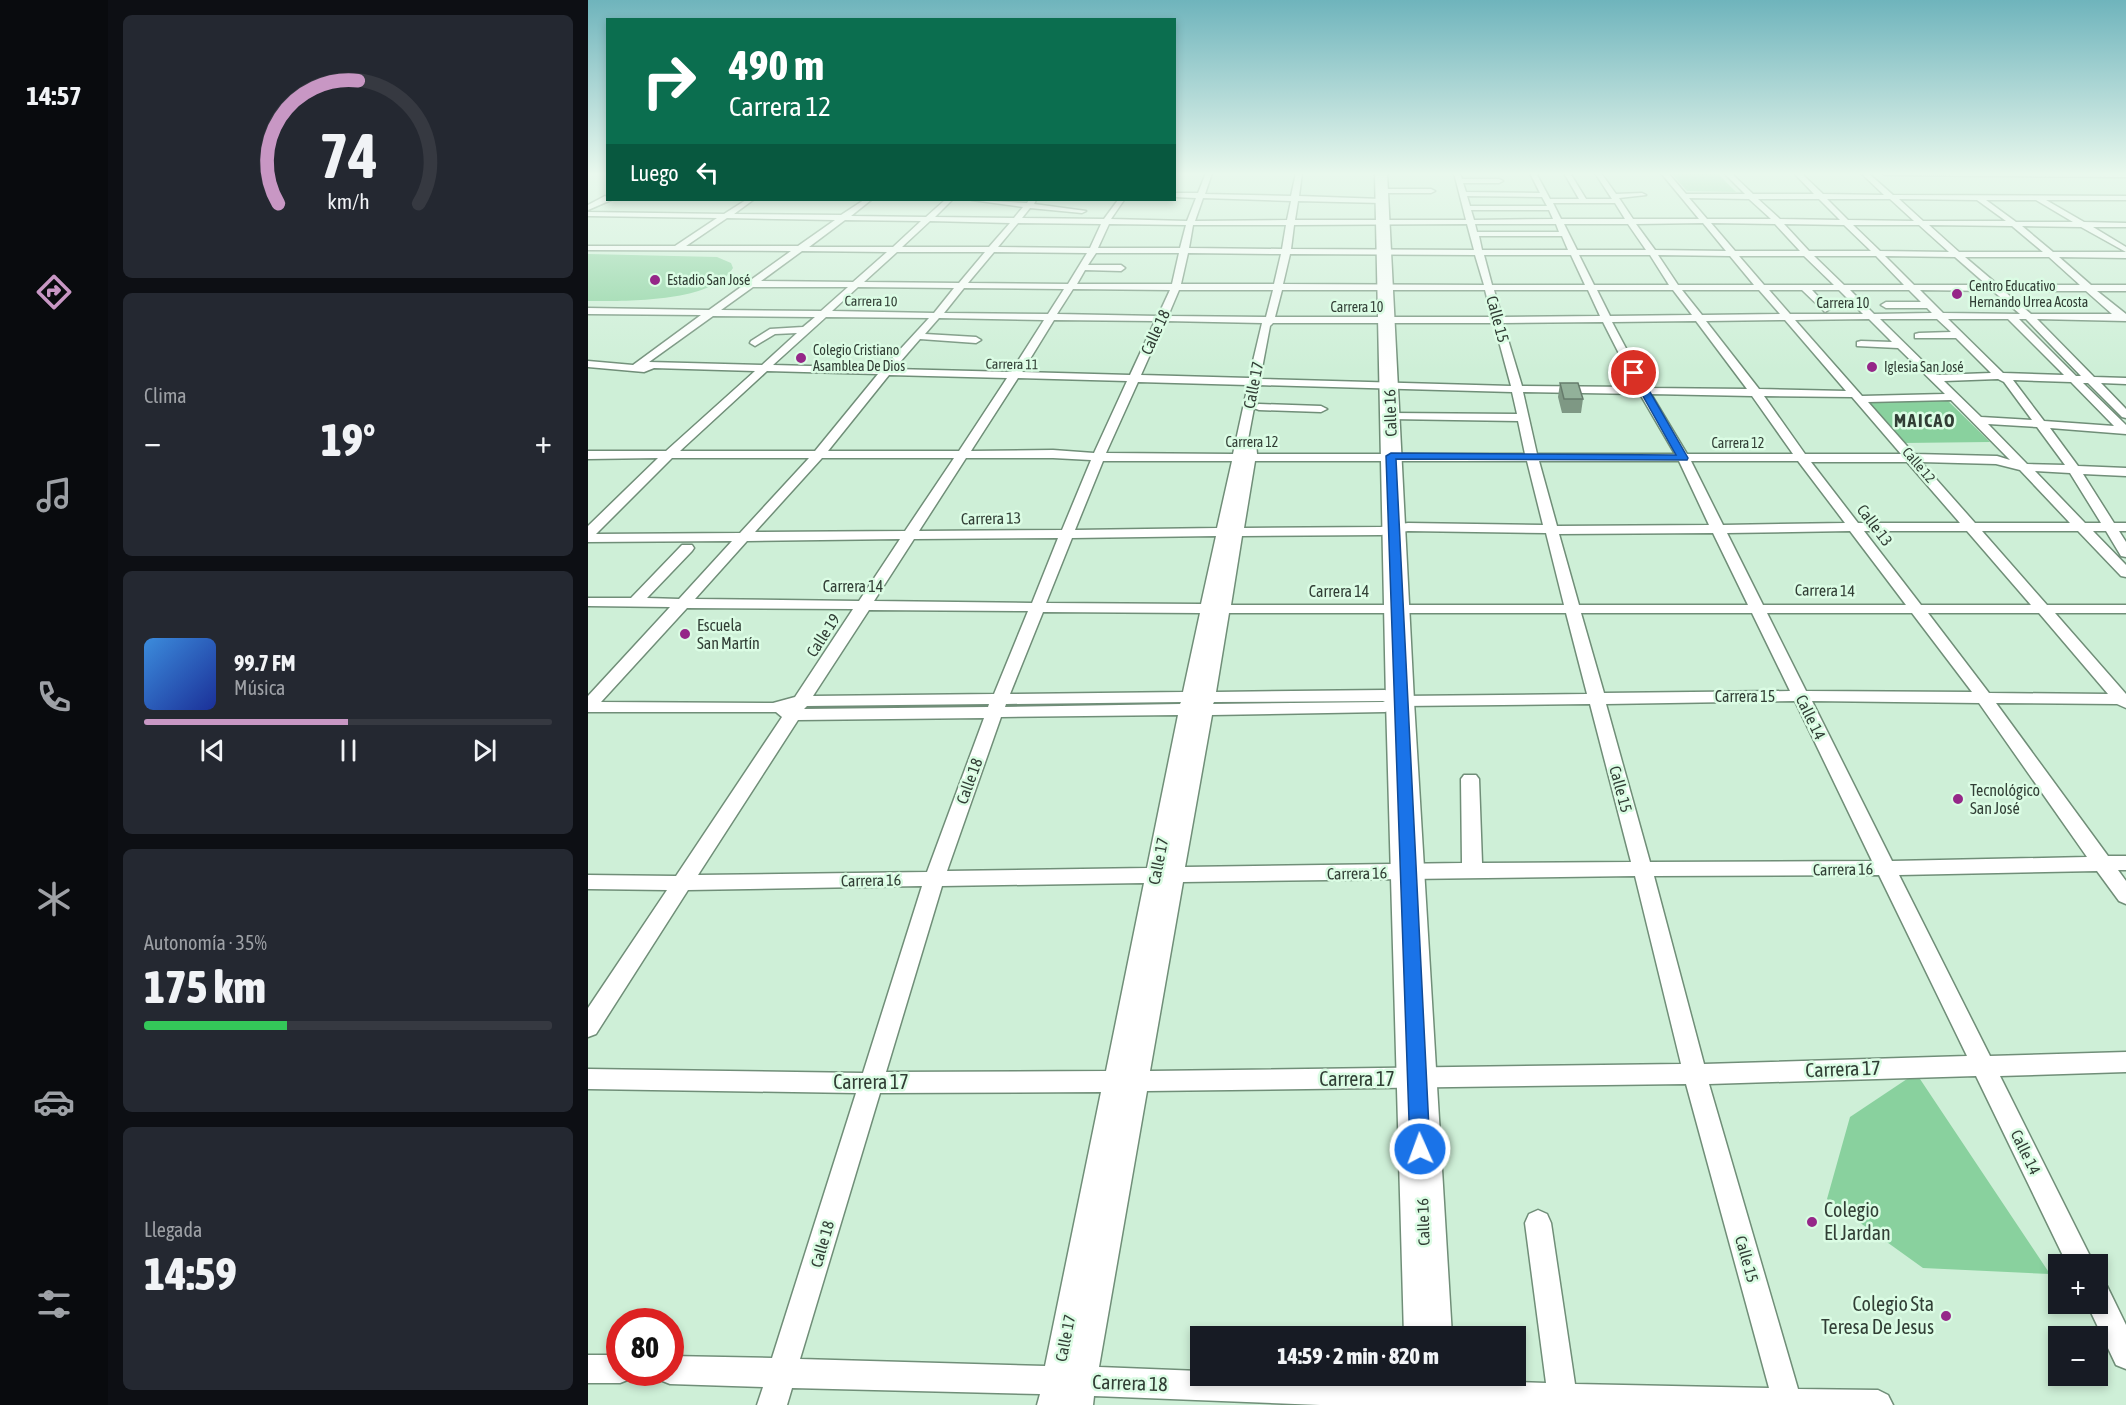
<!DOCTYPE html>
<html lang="es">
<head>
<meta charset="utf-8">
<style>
	:root { --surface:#171b24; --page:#242831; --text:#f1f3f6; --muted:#9ea1a6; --line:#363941; --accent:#c897c4 }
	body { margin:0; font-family:"Asap Condensed",sans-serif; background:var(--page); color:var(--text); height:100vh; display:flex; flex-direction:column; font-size:22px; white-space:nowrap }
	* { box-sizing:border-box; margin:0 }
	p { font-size:20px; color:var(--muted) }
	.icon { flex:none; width:33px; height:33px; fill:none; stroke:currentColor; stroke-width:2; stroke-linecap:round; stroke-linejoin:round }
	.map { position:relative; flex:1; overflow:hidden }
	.sheet { display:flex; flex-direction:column; gap:15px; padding:15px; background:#0d0f14; width:480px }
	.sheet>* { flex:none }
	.guide { position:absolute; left:18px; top:18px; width:570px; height:183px; border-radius:0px; box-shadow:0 3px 9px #0003; background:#0b6e4f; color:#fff; overflow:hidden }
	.controls { position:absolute; left:1460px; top:1254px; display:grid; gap:12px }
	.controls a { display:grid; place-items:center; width:60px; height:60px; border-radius:0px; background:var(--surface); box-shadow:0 3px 9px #0003; font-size:30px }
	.speed { position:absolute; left:18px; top:1308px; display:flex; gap:12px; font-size:30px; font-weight:700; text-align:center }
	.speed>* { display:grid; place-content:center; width:78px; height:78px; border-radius:50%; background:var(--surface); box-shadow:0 3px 9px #0003; line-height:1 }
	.speed .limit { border:9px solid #d22; background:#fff; color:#111 }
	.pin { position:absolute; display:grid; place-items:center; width:51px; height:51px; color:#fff; margin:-26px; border:3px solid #fff; border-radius:50%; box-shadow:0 2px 6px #0007 }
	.me { position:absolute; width:66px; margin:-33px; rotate:358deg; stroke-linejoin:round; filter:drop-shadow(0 0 4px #0008) }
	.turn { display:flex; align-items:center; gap:21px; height:126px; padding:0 24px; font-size:27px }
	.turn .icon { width:78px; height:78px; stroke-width:2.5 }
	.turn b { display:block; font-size:42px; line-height:51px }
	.then { display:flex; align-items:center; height:57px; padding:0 24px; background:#0003; gap:12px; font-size:22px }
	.big { font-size:45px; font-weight:800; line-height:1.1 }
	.sheet .widget { flex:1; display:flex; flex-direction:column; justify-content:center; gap:9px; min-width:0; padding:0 21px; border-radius:9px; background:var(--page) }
	.sheet .dial { align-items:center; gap:0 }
	.dial svg { height:156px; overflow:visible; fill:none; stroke:var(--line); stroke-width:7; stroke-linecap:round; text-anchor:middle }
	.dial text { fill:var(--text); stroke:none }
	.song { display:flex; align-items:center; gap:18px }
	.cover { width:72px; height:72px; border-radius:9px; background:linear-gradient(135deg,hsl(210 70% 55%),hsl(230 70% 35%)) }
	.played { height:6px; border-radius:3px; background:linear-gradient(90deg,var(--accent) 50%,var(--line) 50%) }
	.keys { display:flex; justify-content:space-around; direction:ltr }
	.heat { display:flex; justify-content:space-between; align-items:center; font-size:33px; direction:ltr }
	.charge { height:9px; border-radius:4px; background:linear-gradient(90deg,#34c759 35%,var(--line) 0) }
	.trip { position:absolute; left:602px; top:1326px; width:336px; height:60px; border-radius:0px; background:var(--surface); box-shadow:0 3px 9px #0003; font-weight:800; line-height:60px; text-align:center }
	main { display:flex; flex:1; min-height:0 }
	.tab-bar { display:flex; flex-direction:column; width:108px; justify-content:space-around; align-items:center; background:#090b0e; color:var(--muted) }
	.tab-bar .icon { width:42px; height:42px }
	.tab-bar .active { color:var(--accent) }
	.tab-bar b { font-size:27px; color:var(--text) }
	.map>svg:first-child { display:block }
	.green { fill:#89d19e }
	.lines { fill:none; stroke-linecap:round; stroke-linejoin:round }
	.street-casing { stroke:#708e78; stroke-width:3 }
	.highway-casing { stroke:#708e78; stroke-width:3 }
	.street { fill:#fff; fill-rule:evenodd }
	.highway { fill:#fff; fill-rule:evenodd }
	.wall { fill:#7e9884 }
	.building { fill:#92b19a; stroke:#667c6c; stroke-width:1.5 }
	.route { fill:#1a73e8; stroke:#114b97; stroke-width:1.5 }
	.poi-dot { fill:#952788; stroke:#dbfce4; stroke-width:2 }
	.labels { text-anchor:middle; stroke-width:5; stroke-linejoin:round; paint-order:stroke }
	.far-poi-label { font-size:14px; fill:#313e35; stroke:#dbfce4; text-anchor:start }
	.far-street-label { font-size:14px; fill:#313e35; stroke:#dbfce4 }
	.street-label { font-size:16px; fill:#313e35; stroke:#dbfce4 }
	.poi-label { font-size:16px; fill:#313e35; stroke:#dbfce4; text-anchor:start }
	.far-district-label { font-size:18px; font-weight:bold; letter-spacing:1.5px; fill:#313e35; stroke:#dbfce4 }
	.near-street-label { font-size:20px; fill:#313e35; stroke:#dbfce4 }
	.near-poi-label { font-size:20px; fill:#313e35; stroke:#dbfce4; text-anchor:start }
</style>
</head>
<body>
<main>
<nav class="tab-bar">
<b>14:57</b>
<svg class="icon active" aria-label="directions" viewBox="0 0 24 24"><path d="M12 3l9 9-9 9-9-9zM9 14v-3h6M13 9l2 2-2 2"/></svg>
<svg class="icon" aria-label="music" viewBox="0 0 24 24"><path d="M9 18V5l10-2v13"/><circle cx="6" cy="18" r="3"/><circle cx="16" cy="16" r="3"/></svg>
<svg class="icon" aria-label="phone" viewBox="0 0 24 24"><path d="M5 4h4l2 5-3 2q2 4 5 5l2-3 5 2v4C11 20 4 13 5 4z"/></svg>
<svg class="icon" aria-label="climate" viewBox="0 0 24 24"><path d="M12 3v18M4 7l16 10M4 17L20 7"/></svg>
<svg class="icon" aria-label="car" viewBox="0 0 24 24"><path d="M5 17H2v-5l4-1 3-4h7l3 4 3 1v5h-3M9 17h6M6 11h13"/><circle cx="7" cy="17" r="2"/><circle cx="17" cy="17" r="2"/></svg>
<svg class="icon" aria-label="filters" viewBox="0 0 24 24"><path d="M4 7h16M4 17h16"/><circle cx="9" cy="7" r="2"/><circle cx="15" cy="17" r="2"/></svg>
</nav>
<section class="sheet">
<div class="widget dial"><svg viewBox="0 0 100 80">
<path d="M14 69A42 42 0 1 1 86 69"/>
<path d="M14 69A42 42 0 0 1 55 6" stroke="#c897c4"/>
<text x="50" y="56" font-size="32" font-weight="700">74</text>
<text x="50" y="72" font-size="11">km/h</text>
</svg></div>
<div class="widget"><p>Clima</p>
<div class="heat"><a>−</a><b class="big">19°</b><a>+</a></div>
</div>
<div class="widget">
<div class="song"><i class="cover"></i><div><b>99.7 FM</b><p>Música</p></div></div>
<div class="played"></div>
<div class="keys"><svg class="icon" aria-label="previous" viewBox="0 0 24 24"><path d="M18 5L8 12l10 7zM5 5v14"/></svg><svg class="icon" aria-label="pause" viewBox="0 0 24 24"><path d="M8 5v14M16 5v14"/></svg><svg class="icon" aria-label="next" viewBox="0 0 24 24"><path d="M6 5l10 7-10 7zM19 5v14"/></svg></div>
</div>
<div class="widget"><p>Autonomía · 35%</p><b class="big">175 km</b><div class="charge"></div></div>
<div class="widget"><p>Llegada</p><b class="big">14:59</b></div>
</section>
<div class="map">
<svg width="1538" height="1405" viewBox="0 0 1538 1405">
	<rect width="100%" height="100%" fill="#ceefd7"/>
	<path class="green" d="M1083 173H1129L1148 192 1099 191Z
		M0 254 129 257 143 263 145 268C125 303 36 301 0 301Z
		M1358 399 1402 442 1314 443 1277 400Z
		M1328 1073 1462 1274 1335 1268 1239 1199 1262 1117Z"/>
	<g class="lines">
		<g class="street-casing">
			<path id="street" d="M618 173H624L617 194 703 196 708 173H714L711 196 794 199 798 201 794 203 710 201 707 220H878L866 173H872L874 179H911L915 181 911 183H875L878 192 952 193 942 173H948L962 199H991L976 173H982L998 199H1024L1007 173H1013L1028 194 1054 193 1058 195 1031 198 1045 219H1111L1073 173H1080L1098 194H1157L1136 173H1143L1165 194H1226L1206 173H1213L1235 194 1296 195 1273 173H1280L1305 195 1538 196V200H1458L1496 222 1538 223V227H1505L1538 247V258L1471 257 1503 285H1538V291H1509L1538 314V321L1449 319 1506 377 1538 378V384L1513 383 1538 409V418L1534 417 1500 383H1495L1538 425V434L1462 428 1490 466 1538 468V476L1495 474 1526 523H1538V531H1531L1538 542V557L1533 556 1518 531H1505L1538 565V577L1533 576 1490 531H1394L1459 605H1538V613H1467L1538 694V708L1529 704 1408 703 1520 856H1538V870H1530L1538 881V904L1531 901 1509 871 1311 875 1402 1056 1538 1052V1072L1412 1076 1506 1264H1479L1388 1076 1121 1084 1210 1389 1290 1390 1300 1395 1305 1405H732L506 1396 505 1405H449L452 1394 204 1388 199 1405H169L175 1387 82 1384 72 1380 69 1372H82V1356L184 1358 268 1093 0 1089V1069L275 1073 334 886 100 890 8 1034 0 1037V1008L79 890 0 889V875L88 876 194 717 188 712H0V696L82 607 0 606V598H43L94 545H104L106 548 104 551 59 598 91 599 144 541 0 542V526L70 458 0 459V451H78L167 371 66 368 56 372 0 367V361L45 365 113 315 0 314V308L121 310 203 251 0 250V246H87L129 218 0 216V212L136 214 158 200H165L146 214 253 215 276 200H283L263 216 338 217 357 200H364L347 217 426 218 435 207 384 200 439 203 441 200H448L446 204 498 211 494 213 442 208 434 218 516 219 530 200H536L523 219 599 221 608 198 586 197V193H610ZM879 196 954 197 959 206H882ZM615 198 703 201 699 220 607 221ZM1101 198 1161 199 1183 219H1119ZM1170 199H1231L1252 220 1192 219ZM1239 199H1302L1326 221 1260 220ZM1311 199 1389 200 1418 221H1335ZM1398 200H1448L1485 222H1428ZM965 203H1027L1037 219H973ZM883 210H961L965 219 886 220ZM139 218 247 220 210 246H98ZM257 220 333 221 305 247H221ZM342 221 422 223 401 247H314ZM430 223 513 224 502 248 410 247ZM1115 223 1138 251 1067 250 1048 224ZM1123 223 1187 224 1212 251H1147ZM521 224 598 225 592 248H510ZM879 224 886 250 703 249 706 225ZM887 224H968L971 232H889ZM976 224H1040L1058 250H989ZM1196 224 1256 225 1283 251H1221ZM605 225H698L694 249 601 248ZM1265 225H1331L1361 252 1292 251ZM1341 225 1424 226 1455 252H1371ZM1434 226 1493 227 1538 252H1465ZM891 236H974L980 250H894ZM214 251 299 252 265 282 173 281ZM309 252H397L371 283 276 282ZM406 252 499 253 480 284 380 283ZM508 253H591L584 284H489L497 270 533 271 537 268 533 265H500ZM600 253 693 254 686 284H593ZM702 254 887 255 896 285 695 284ZM896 255H983L997 285H904ZM991 255H1062L1081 285H1006ZM1070 255 1142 256 1166 285H1090ZM1151 256H1216L1246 285H1176ZM1226 256H1288L1316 285H1256ZM1297 256 1367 257 1399 285H1326ZM1377 257H1461L1492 285H1410ZM165 287H260L233 311 133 310ZM270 287 366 288 346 313 244 311ZM376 288 476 289 460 314 356 313ZM485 289 582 290 570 316 469 314ZM591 290H685L678 317 580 316ZM694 290H897L904 317H687ZM906 290H1000L1012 316 914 317ZM1009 290H1085L1104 315 1022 316ZM1094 290H1171L1192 314 1114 315ZM1181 290H1214L1237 312 1242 309 1224 290H1251L1275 314H1202ZM1262 290H1321L1333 302H1298L1293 305 1298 308H1339L1344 313 1286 314ZM1332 290 1405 291 1432 314 1355 313ZM1416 291H1498L1524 314H1443ZM125 316 227 317 215 327 182 329 163 341 162 343 167 346 187 334 209 333 174 365 61 362ZM238 317 341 318 295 368 185 365ZM351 318 456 320 423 372 306 369 332 339 388 343 393 340 388 337 337 334ZM1281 319 1304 342 1273 341 1269 342V346L1310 348 1357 394 1274 396 1207 320ZM1292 319H1349L1363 332 1331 333 1327 334V338H1368L1403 373 1349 375ZM1360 319H1420L1476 375 1415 373ZM1431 319H1438L1493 376H1488ZM466 320 567 321 542 375 434 372ZM1197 320 1258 391 1171 389 1118 321ZM577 321 674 323 661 378 553 375ZM1108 321 1159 389 1059 388 1024 322ZM1015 322 1048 387 934 386 915 323ZM685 323H906L923 386 672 379 682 326ZM179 371 290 374 227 451H92ZM301 375 419 378 371 451H240ZM430 378 539 381 506 453 465 450 383 451ZM1410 379 1416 382 1444 420 1393 417 1356 381ZM1425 380 1483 382 1526 426 1456 421ZM550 382 660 385 645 454 518 453ZM670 385 924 392 929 414 802 413 796 416 802 419 930 421 937 454H669L668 443 659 445 666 408 671 410 733 412 739 409 733 406 671 404 666 406ZM935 392 1052 394 1087 454H949ZM1063 394 1164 396 1205 454H1099ZM1176 396 1264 397 1313 454H1217ZM1363 400 1422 460 1409 456 1326 454 1280 402ZM1400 424 1449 427 1477 465 1439 464ZM84 458H221L152 533 8 534ZM234 458H366L317 531 167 532ZM378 458H465L503 460 474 530 331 531ZM515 461H644L629 528 487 530ZM667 461H939L955 525 820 523 793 527 656 528ZM951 461H1091L1121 525 969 526ZM1103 461H1210L1257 523 1135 525ZM1223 462H1319L1372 523H1270ZM1333 462 1408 464 1432 470 1482 523H1387ZM1447 471 1482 473 1513 523H1497ZM820 531 958 533 976 605H643L654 536 793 535ZM1262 531 1318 605H1175L1139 533ZM1276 531H1379L1443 605H1333ZM1125 533 1160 605H991L971 534ZM628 536 613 604 458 603 484 538ZM470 538 444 603 286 601 326 539ZM312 539 271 601 107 599 159 541ZM99 608 265 609 207 697 185 703 13 702ZM281 610 440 611 406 694 225 696ZM455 612 612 613 595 692 422 694ZM641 613H978L999 694 814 696 797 690 628 692ZM993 613H1164L1202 691 1016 693ZM1179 613H1324L1384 692 1218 691ZM1340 613H1451L1520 694 1401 693ZM797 701 795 702 625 704 626 702ZM1207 701 1284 861 1062 862 1018 704ZM1224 701 1391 703 1499 857 1304 861ZM593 702 592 704 417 707 418 704ZM401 704 400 707 216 709 219 706ZM1002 704 1043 862 894 863 891 779 888 775H876L873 779 874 863 597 867 624 715 797 712 814 706ZM590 715 559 868 359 871 413 717ZM396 718 339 872 110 875 210 720ZM1291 875 1379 1056 1116 1064 1066 876ZM1047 876 1093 1064 562 1071 595 882ZM556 883 518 1071 298 1072 354 886ZM1098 1084 1181 1388 987 1384 963 1223 959 1214 950 1210 941 1214 937 1223 958 1383 716 1376H612V1371L511 1367 559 1091ZM513 1092 457 1366 212 1359 292 1093Z
				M1294 173H1538V177L1297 175Z
				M794 189H843L847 191 843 193H791Z
				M17 196 23 200 0 210V205Z
				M1509 1282 1519 1286 1538 1325V1369L1528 1365 1499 1304H1509Z
				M0 1355H32V1372H45L42 1379 32 1383H0Z"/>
		</g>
		<g class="highway-casing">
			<path id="highway" d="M787 173H799L826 701 864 1336H816L798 701Z
				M816 1376H866L868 1405H818Z"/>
		</g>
		<use href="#street" class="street"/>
		<use href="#highway" class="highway"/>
	</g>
	<path class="wall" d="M972 383 995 399 993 413H974L970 397Z"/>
	<path class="building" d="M972 383H990L995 399H976Z"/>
	<linearGradient id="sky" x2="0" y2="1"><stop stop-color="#6fb4bc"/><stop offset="0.47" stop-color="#e9f8ed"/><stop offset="1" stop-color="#e9f8ed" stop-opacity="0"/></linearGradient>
	<rect width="1538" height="370" fill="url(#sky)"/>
	<path class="route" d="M1043 371 1051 373 1100 458 1099 460 808 459 842 1149 839 1156 832 1158 825 1156 822 1149 798 456 803 453 1088 455 1042 373Z"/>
	<g class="poi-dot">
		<circle cx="67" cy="280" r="6"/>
		<circle cx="1369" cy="294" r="6"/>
		<circle cx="213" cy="358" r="6"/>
		<circle cx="1284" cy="367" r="6"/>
		<circle cx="97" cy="634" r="6"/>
		<circle cx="1370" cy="799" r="6"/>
		<circle cx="1224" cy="1222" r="6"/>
		<circle cx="1358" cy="1316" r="6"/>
	</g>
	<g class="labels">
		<g class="far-poi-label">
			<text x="79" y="285">Estadio San José</text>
			<text x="1381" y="291">Centro Educativo<tspan x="1381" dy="16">Hernando Urrea Acosta</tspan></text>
			<text x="225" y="355">Colegio Cristiano<tspan x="225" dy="16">Asamblea De Dios</tspan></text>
			<text x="1296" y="372">Iglesia San José</text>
		</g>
		<g class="far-street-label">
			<text transform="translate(283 301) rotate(1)" y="5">Carrera 10</text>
			<text x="1255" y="308">Carrera 10</text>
			<text x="769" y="312">Carrera 10</text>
			<text transform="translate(424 364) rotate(1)" y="5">Carrera 11</text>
			<text x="664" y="447">Carrera 12</text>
			<text x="1150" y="448">Carrera 12</text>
			<text transform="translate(1331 465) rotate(49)" y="5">Calle 12</text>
		</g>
		<g class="street-label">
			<text transform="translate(910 319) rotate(75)" y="6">Calle 15</text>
			<text transform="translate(567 332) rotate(-65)" y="6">Calle 18</text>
			<text transform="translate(665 385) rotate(-79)" y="6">Calle 17</text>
			<text transform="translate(802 413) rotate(-92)" y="6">Calle 16</text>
			<text transform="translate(403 518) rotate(-1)" y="6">Carrera 13</text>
			<text transform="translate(1287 525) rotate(53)" y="6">Calle 13</text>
			<text x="265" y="592">Carrera 14</text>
			<text transform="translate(1237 590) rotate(1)" y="6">Carrera 14</text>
			<text x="751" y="597">Carrera 14</text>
			<text transform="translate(235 635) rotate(-57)" y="6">Calle 19</text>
			<text x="1157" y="702">Carrera 15</text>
			<text transform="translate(1223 717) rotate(64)" y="6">Calle 14</text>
			<text transform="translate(381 781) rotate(-70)" y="6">Calle 18</text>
			<text transform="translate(1033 789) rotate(75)" y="6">Calle 15</text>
			<text transform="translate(570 861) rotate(-79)" y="6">Calle 17</text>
			<text transform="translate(1255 869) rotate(-1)" y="6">Carrera 16</text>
			<text transform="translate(769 873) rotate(-1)" y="6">Carrera 16</text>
			<text transform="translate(283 880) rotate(-1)" y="6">Carrera 16</text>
			<text transform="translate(1438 1152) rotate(64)" y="6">Calle 14</text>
			<text transform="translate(835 1222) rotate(-92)" y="6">Calle 16</text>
			<text transform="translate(234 1244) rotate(-74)" y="6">Calle 18</text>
			<text transform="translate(1159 1259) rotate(74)" y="6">Calle 15</text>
			<text transform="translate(477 1338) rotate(-79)" y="6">Calle 17</text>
		</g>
		<g class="poi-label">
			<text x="109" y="631">Escuela<tspan x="109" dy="18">San Martín</tspan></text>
			<text x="1382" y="796">Tecnológico<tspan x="1382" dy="18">San José</tspan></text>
		</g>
		<g class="far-district-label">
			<text x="1337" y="427">MAICAO</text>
		</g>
		<g class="near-street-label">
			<text transform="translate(1255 1069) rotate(-2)" y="7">Carrera 17</text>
			<text x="769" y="1086">Carrera 17</text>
			<text x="283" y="1089">Carrera 17</text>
			<text transform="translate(542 1383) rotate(2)" y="7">Carrera 18</text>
		</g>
		<g class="near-poi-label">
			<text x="1236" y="1217">Colegio<tspan x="1236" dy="23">El Jardan</tspan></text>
			<text x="1346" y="1311" text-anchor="end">Colegio Sta<tspan x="1346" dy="23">Teresa De Jesus</tspan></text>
		</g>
	</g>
</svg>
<div class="controls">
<a>+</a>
<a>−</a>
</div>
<div class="speed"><div class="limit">80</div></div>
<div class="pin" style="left:1046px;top:373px;background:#d93025"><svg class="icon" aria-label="arrive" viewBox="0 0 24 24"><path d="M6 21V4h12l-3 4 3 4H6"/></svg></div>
<svg class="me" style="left:832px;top:1149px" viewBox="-20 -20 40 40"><circle r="17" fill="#1a73e8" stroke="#fff" stroke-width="3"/><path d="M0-11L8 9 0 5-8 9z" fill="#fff"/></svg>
<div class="trip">14:59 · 2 min · 820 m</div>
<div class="guide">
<div class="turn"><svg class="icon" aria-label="right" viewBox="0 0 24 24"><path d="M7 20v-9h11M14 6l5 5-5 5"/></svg><div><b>490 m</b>Carrera 12</div></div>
<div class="then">Luego<svg class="icon" aria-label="left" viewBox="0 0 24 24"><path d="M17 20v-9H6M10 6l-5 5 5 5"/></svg></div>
</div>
</div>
</main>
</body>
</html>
